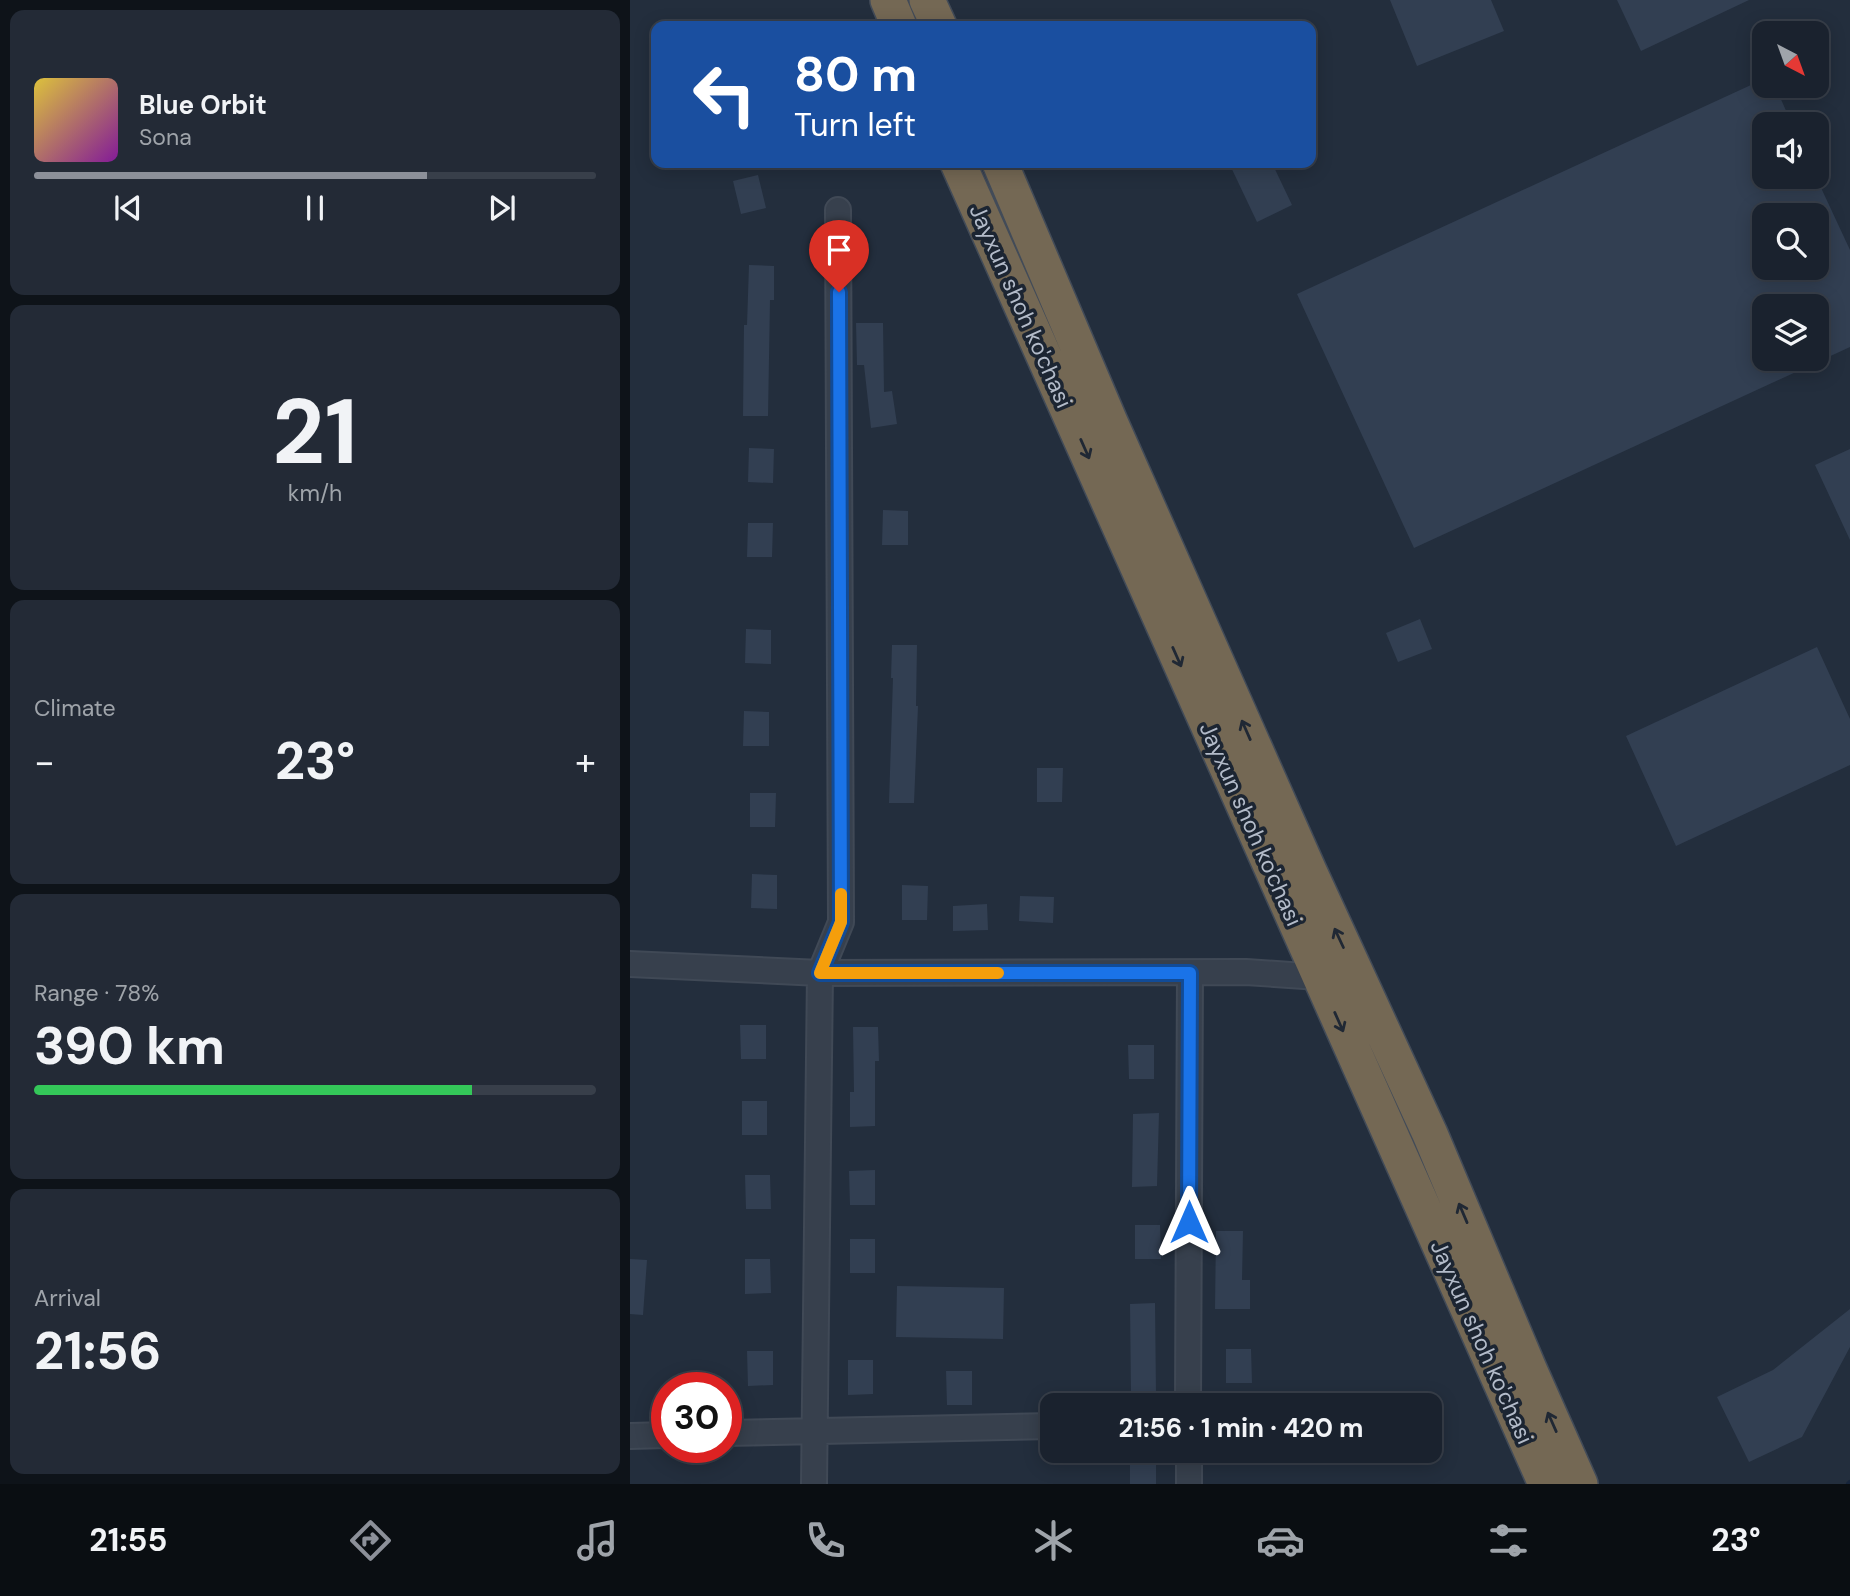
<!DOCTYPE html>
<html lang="en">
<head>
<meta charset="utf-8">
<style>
	:root { --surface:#1a222e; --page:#232a36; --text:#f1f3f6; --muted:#9fa4aa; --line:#383f4a; --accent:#8c9099 }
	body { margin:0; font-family:"DM Sans",sans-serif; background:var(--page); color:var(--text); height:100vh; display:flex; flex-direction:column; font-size:26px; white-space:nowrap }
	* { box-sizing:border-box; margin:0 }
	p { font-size:23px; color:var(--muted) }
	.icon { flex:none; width:38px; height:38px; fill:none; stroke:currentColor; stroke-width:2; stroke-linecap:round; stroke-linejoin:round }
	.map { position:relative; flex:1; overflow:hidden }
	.side { display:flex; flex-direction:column; gap:10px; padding:10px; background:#0e1319; width:630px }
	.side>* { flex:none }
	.hud { position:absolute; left:21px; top:21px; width:665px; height:147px; border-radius:14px; box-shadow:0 4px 18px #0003,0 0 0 2px var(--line); background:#1a4fa0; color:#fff; overflow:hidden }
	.needle { width:46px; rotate:139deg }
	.controls { position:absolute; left:1122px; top:21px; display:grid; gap:14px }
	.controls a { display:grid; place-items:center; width:77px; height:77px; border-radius:14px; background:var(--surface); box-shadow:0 4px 18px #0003,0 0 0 2px var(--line); font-size:35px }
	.speed { position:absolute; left:21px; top:1372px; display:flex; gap:14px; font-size:35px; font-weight:700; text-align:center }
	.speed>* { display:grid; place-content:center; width:91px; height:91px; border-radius:50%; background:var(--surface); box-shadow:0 4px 18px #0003,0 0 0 2px var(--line); line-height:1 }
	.speed .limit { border:10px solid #d22; background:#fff; color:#111 }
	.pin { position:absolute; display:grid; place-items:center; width:60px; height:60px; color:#fff; margin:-72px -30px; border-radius:50% 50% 50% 0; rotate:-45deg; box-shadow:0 0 7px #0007 }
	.pin .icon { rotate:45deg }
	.me { position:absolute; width:77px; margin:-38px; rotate:0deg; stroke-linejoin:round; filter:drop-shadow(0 0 5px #0008) }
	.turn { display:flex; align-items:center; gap:24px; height:147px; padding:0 28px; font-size:32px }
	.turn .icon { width:91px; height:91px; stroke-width:2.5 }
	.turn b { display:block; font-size:49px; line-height:60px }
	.big { font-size:52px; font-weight:700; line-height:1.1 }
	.side .tile { flex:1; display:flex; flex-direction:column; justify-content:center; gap:10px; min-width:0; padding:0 24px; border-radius:14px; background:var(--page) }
	.side .dial { align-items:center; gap:0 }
	.dial b { font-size:91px; line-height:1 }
	.song { display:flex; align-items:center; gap:21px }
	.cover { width:84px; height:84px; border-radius:10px; background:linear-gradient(135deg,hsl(50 70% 55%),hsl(290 70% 35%)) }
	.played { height:7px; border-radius:4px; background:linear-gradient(90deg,var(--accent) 70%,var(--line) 70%) }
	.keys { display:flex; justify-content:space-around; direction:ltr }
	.heat { display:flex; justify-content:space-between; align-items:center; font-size:38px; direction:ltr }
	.charge { height:10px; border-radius:5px; background:linear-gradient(90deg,#34c759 78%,var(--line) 0) }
	.trip { position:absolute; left:410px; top:1393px; width:402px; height:70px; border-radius:14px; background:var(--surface); box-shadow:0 4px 18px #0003,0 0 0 2px var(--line); font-weight:700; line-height:70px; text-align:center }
	.menu { display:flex; height:112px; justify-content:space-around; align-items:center; background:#0a0e12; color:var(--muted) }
	.menu .icon { width:49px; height:49px }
	.menu .selected { color:var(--accent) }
	.menu b { font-size:32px; color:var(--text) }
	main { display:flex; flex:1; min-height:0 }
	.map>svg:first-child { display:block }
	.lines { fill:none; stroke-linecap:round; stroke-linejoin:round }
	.stream { stroke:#16243b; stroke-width:6 }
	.building { fill:#323f52; fill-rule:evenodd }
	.minor-casing { stroke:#404956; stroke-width:28 }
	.highway-casing { stroke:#424b58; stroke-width:38 }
	.minor { stroke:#37404d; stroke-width:24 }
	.highway { stroke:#746854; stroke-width:35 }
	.oneway { stroke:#202834 }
	.route-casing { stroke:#114b97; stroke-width:18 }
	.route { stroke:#1a73e8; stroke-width:12 }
	.slow { stroke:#f59e0b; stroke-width:12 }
	.labels { text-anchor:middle; stroke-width:7; stroke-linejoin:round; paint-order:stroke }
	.street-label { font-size:23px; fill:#b3bbc9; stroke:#1c2532 }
</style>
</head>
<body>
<main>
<section class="side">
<div class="tile">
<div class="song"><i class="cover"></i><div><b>Blue Orbit</b><p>Sona</p></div></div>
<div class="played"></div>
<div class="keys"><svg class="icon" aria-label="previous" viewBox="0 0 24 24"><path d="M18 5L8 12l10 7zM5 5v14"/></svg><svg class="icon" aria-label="pause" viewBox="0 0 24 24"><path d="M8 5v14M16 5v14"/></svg><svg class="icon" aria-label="next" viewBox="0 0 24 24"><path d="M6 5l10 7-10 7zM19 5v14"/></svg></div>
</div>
<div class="tile dial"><b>21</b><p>km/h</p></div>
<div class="tile"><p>Climate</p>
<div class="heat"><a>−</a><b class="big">23°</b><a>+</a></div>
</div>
<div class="tile"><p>Range · 78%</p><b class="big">390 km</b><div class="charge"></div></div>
<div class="tile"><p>Arrival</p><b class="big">21:56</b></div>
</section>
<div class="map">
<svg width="1220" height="1484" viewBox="0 0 1220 1484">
	<rect width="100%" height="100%" fill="#232e3d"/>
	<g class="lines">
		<path class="stream" d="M1219 1484 1220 1483"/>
	</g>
	<path class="building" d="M760 0H861L874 31 787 66Z
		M987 0H1119L1011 51Z
		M1134 79V86H1145L1162 124H1134V177H1186L1220 250V347L784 548 667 294ZM1134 215H1186V268H1134ZM1134 306H1186V359H1134Z
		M599 163H642L662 205 627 222Z
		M128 175 136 208 111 214 103 181Z
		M119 265 144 266V300H140L138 416H113L114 325H117Z
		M226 323H253L254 392 262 391 267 424 241 428 234 365H227Z
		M119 448 144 449 143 483 118 482Z
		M1220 449V540L1185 465Z
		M253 510 278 511V545H252Z
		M118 523H143L142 557H117Z
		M790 619 802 649 768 662 756 633Z
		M116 629 141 630V664L115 663Z
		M262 645H287L286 706H288L284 803H259L263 678H261Z
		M1187 647 1220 719V765L1046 846 996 736Z
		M114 711 139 712V746H113Z
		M407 768H433L432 802H407Z
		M120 793H146L145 827H120Z
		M122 874 147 875V909L121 908Z
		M272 885 298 886 297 920H272Z
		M390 896 424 897 423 923 389 921Z
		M357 904 358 930 323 931V906Z
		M110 1025H136V1059H111Z
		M223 1027H248L249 1061H245V1126L220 1127V1092H224Z
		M498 1045H524V1079H499Z
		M112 1101H137V1135H112Z
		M529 1113 527 1186 502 1187 503 1114Z
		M245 1170V1205H220L219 1171Z
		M115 1175H140L141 1209H116Z
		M505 1225H530L531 1259H505Z
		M586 1231H613L612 1280H620V1309H585Z
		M220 1239H245V1273H220Z
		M0 1259 17 1260 13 1315 0 1314Z
		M115 1259H140L141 1293 115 1294Z
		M267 1286 374 1288 373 1339 266 1337Z
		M525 1303 526 1394 501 1395 500 1304Z
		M1220 1309V1347L1172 1437 1119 1462 1087 1397 1143 1370Z
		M596 1349H621L622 1383H596Z
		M117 1351H143V1385L118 1386Z
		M218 1360H243V1394L218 1395Z
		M316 1371H342V1405H317Z
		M500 1465H526V1484H500Z"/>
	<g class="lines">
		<g class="minor-casing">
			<path id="minor" d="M0 964 190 973 616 972 689 977
				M558 1405 560 973
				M96 1433 422 1426
				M0 1436 37 1435
				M559 1451V1484
				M184 1484 190 973 211 922 208 210"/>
		</g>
		<g class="highway-casing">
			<path id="highway" d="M258 0 269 26
				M297 0 309 26
				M328 163 916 1484
				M370 163 480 422 679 871 800 1134 899 1369 950 1484"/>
		</g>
		<use href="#minor" class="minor"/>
		<use href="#highway" class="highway"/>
	</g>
	<defs><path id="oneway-shaft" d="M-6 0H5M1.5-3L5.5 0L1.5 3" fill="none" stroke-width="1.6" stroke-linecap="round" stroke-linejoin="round" transform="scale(1.75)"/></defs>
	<g class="oneway">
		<use href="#oneway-shaft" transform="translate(455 449) rotate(66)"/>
		<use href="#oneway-shaft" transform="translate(547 657) rotate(66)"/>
		<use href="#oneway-shaft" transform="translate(616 730) rotate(-114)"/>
		<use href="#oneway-shaft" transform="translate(709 938) rotate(-115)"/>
		<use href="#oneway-shaft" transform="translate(709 1022) rotate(66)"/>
		<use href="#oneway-shaft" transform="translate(833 1213) rotate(-113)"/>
		<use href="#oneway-shaft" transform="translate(922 1422) rotate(-114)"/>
	</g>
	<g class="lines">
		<g class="route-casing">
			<path id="route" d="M209 292 211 922 190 973H560L559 1222"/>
		</g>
		<use href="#route" class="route"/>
		<path class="slow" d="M211 894V922L190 973H368"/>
	</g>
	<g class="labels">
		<g class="street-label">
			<text transform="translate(391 306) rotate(66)" y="8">Jayxun shoh ko'chasi</text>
			<text transform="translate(621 824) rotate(66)" y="8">Jayxun shoh ko'chasi</text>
			<text transform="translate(852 1342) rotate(66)" y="8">Jayxun shoh ko'chasi</text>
		</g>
	</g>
</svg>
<div class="controls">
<a><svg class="needle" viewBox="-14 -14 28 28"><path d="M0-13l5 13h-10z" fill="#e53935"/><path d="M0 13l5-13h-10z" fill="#9fa4aa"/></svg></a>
<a><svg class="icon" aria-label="sound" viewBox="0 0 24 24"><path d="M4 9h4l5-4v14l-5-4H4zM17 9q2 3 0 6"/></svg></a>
<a><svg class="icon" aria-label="search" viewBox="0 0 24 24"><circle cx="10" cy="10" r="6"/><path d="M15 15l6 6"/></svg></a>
<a><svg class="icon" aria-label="layers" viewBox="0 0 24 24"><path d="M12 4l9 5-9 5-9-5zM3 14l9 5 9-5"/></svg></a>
</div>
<div class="speed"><div class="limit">30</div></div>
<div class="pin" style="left:209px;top:292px;background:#d93025"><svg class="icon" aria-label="arrive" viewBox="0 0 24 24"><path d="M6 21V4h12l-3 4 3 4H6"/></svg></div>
<svg class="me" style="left:559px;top:1222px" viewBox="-20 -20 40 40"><path d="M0-17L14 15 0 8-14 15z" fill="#1a73e8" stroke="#fff" stroke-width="4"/></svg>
<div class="trip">21:56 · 1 min · 420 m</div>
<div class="hud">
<div class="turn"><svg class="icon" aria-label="left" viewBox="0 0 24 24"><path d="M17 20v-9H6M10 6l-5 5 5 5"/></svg><div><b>80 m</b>Turn left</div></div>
</div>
</div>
</main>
<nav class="menu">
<b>21:55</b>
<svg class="icon selected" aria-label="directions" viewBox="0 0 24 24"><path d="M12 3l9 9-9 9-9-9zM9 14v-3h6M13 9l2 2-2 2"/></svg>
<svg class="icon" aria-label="music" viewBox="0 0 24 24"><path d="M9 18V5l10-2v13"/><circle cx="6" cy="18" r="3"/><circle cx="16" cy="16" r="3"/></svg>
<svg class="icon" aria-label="phone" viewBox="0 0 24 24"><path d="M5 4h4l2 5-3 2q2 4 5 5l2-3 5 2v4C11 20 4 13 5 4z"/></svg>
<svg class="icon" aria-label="climate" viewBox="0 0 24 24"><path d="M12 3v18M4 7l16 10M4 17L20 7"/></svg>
<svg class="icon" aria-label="car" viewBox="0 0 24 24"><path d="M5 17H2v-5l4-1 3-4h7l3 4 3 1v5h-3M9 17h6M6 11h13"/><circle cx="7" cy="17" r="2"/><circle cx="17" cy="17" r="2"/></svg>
<svg class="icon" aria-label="filters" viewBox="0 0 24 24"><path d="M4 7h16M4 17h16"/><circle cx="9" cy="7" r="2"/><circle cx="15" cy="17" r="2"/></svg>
<b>23°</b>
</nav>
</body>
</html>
